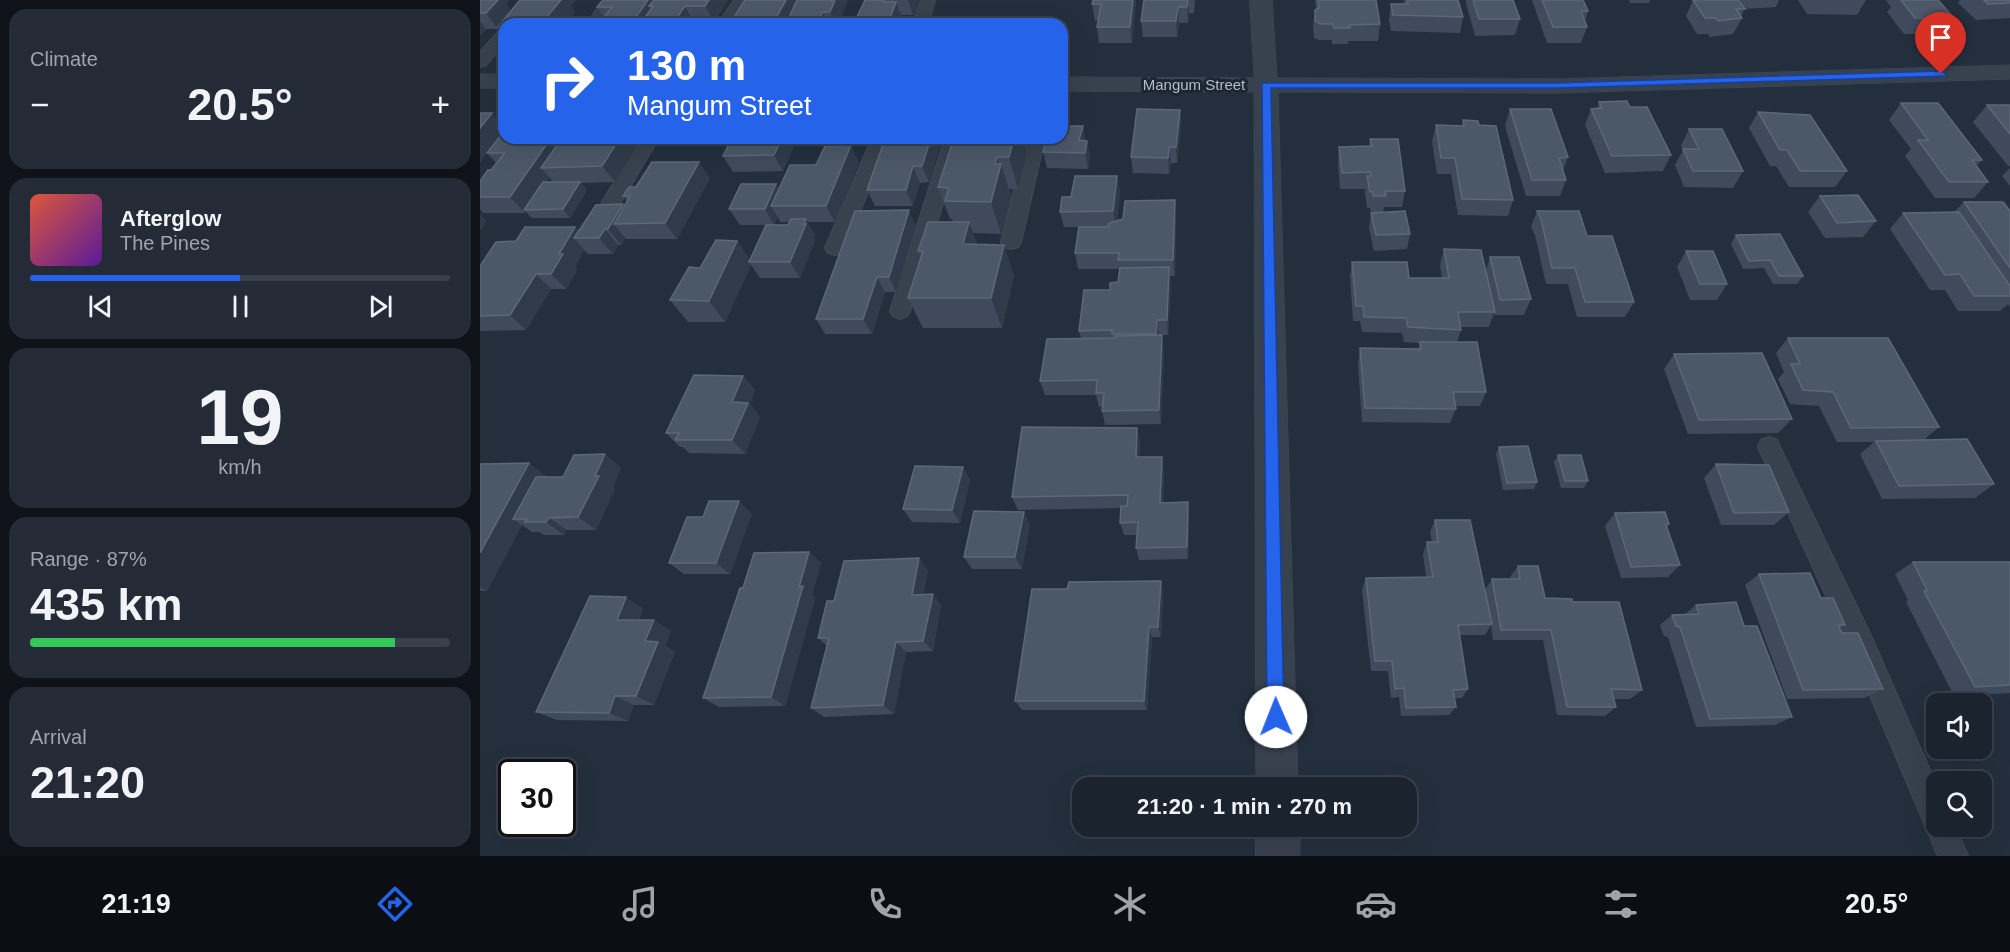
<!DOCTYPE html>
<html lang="en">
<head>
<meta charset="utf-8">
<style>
	:root { --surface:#1b232e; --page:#242b36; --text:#f1f3f6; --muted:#a0a4aa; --line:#39404a; --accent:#2563eb }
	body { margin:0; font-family:Arial,sans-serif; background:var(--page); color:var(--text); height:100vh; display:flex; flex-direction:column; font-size:22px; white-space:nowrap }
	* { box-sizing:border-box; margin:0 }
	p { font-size:20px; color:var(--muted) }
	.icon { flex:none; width:33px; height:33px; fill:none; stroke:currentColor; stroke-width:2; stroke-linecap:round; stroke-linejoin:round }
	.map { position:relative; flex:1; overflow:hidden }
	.sheet { display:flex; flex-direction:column; gap:9px; padding:9px; background:#0f1319; width:480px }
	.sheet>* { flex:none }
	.banner { position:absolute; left:18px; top:18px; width:570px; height:126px; border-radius:18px; box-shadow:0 6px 24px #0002,0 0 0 2px var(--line); background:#2563eb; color:#fff; overflow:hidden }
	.controls { position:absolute; left:1446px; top:693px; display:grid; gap:12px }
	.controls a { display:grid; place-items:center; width:66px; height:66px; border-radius:12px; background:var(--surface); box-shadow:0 6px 24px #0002,0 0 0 2px var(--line); font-size:30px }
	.speed { position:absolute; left:18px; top:759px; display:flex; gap:12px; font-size:30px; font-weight:700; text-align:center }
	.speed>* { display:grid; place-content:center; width:78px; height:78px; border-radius:50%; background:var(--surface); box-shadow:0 6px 24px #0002,0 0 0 2px var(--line); line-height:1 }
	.speed .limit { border:3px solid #111; border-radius:9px; background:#fff; color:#111 }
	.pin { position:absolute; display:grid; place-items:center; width:51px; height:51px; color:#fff; margin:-62px -26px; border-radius:50% 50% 50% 0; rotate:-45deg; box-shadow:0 0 6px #0007 }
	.pin .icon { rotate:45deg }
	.me { position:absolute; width:66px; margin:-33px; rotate:359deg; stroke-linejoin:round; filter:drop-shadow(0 0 4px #0008) }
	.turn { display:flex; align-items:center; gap:21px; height:126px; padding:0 30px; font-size:27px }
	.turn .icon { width:78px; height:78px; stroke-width:2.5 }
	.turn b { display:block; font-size:42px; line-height:51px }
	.big { font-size:45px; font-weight:700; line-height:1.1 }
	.sheet .widget { flex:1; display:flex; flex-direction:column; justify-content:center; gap:9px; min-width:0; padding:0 21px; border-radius:18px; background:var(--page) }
	.sheet .dial { align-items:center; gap:0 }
	.dial b { font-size:78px; line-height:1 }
	.song { display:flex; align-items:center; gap:18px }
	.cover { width:72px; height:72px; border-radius:9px; background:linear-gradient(135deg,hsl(10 70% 55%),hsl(270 70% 35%)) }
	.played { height:6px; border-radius:3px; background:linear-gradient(90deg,var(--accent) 50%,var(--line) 50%) }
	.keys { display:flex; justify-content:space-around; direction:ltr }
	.heat { display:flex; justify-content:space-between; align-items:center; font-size:33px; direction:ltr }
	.charge { height:9px; border-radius:4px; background:linear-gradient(90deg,#34c759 87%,var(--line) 0) }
	.trip { position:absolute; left:592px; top:777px; width:345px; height:60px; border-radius:18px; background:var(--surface); box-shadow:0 6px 24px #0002,0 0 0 2px var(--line); font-weight:700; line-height:60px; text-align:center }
	.dock { display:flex; height:96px; justify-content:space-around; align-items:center; background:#0b0e12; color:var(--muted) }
	.dock .icon { width:42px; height:42px }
	.dock .selected { color:var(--accent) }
	.dock b { font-size:27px; color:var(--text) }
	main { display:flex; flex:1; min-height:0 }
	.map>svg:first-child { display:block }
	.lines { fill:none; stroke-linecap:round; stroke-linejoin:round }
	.lane-casing { stroke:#414a57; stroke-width:2 }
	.street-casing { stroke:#414a57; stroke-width:1 }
	.lane { fill:#38414e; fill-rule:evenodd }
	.street { fill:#38414e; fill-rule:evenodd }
	.wall { fill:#3f4b5c; fill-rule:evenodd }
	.shaded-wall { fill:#2f3b4b }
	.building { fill:#4b5868; stroke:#5c6777; stroke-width:1.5 }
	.route { fill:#2563eb; stroke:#184099; stroke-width:1.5 }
	.labels { text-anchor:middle; stroke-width:6; stroke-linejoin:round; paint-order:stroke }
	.far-street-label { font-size:15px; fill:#b4bcc9; stroke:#1d2633 }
</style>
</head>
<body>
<main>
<section class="sheet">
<div class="widget"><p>Climate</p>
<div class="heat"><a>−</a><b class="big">20.5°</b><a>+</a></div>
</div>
<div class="widget">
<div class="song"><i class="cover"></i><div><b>Afterglow</b><p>The Pines</p></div></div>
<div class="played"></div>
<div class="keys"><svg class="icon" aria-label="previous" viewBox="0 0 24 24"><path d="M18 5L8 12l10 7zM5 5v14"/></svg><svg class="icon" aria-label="pause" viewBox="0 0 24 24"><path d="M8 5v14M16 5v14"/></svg><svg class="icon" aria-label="next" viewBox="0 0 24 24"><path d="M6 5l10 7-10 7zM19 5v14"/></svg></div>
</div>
<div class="widget dial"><b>19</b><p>km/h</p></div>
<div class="widget"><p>Range · 87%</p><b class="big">435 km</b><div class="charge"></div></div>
<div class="widget"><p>Arrival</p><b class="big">21:20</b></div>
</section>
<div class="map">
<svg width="1530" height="856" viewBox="0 0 1530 856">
	<rect width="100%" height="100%" fill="#242f3e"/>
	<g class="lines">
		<g class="lane-casing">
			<path id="lane" d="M124 0H138L122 24H106Z
				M254 0H268L254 24H238Z
				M441 0H455L448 24H432Z
				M24 29V44L6 65 0 67V52L19 31Z
				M161 138H179L126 227 119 228 112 227 110 222Z
				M392 138H410L365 248 362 253 355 255 348 253 345 248Z
				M465 138H483L430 311 427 316 420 319 413 316 410 311Z
				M547 138H565L541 242 538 247 531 249 524 247 521 242Z
				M1289 437 1297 440 1300 447 1391 636 1456 784V826H1475L1488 856H1458L1372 653 1278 447 1281 440Z"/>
		</g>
		<g class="street-casing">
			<path id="street" d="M770 0H792L797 78 1078 79 1530 65V79L1078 93 798 92 818 788H776L774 92 582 91V77L774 78Z
				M0 74H24V88H0Z
				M776 826H820V856H776Z"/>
		</g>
		<use href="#lane" class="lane"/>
		<use href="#street" class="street"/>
	</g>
	<path class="wall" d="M0 0 26 4 31 11 40 0H96L91 6 95 12 86 24H24V35L19 28 18 29H6L0 36Z
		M123 0H248L234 22 214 23 213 24H119L124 17 117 7Z
		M368 0 358 24H252L251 22Z
		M385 0H439L433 15H421L422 18 420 24H377L375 21Z
		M613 0H656L652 43H619L617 27 618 20 615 21 612 4Z
		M664 0H715L714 13H709L708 23H699L697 37H663L661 21Z
		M835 0H896L900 24 898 41H868V44H852V40H839L834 38 833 26 835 10 836 9Z
		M924 0H978L983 17 980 33 911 31 909 20 911 4H923Z
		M986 0H1033L1040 19 1035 35 995 36 986 3Z
		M1052 0H1103L1108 11 1105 21 1107 27 1101 43H1067Z
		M1149 0H1170L1169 3H1150Z
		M1213 0H1299L1296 7 1264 9 1261 17 1262 18 1253 34 1230 37 1228 34H1217L1206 16Z
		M1318 0H1386L1377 15 1327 14Z
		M1406 0H1458L1474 18 1462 34H1424L1407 12 1411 7Z
		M1480 0H1530V18L1496 20 1478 3Z
		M1119 102 1191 155 1183 171 1125 173 1105 125 1111 109H1117Z
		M1421 103 1502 160 1496 166 1508 182 1494 198H1455L1425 156 1431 149 1409 120Z
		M1507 105H1530V166H1528L1493 122Z
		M1030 109 1088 157 1083 170 1086 180 1080 196H1046L1025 126Z
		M700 110 701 126 697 163H691L689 174 653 173 651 157Z
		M1278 112 1367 171 1355 187H1309L1296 166H1290L1269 128Z
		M0 113 24 138H162L135 182 101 183 107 190 90 218H52L46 212 45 213H3L0 209V181L11 170 16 163 7 153 0 162ZM69 177 73 182H66Z
		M983 120 999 125 1033 200 1028 216 978 215 971 174H957L952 141 956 125 982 126Z
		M603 126 605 140 607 141 610 157 608 169 567 168 563 152Z
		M1209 129 1263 171 1253 188 1204 187 1195 165 1203 150 1201 146Z
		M252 138H317V139L303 171 253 172 243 156Z
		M462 138 449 182 440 183 433 206H395L387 190Z
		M474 138 547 153 538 189H529L531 196 521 234 493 233 497 244 534 276 522 328H443L428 298 441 256 438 251 473 222 472 219H470L458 187Z
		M890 139 925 191 922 207H904L903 212H891L890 208H887L885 192 886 189H860L858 163 859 147 889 146Z
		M379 162 355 222H327L335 235 334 237 335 240 320 278H280L271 265 245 322H208L190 300 257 241 270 260 308 225 310 222H300L298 217 294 225H260L249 209 299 189 336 165Z
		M1530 168V186L1522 176Z
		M637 176 640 192 637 221 696 216 695 276H690L691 283 688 335H679L684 350 681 424 625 425 622 411V407H619L616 395H565L560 381 601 339 599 331 630 290 638 282 639 269H598L595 253 598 227H584L580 212 591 197Z
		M230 178 197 239H147L145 238 141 245H138L133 254H108L104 250 95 267 97 270 86 289H71L46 330 0 331V266L36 241 95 227 99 231 143 204 144 206 147 201 143 196 156 187Z
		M1340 196 1396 221 1383 237 1345 238 1328 212Z
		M1484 202 1530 211V307L1528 304 1520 311H1478L1465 290H1450L1410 229 1423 213 1474 212Z
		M1057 211 1107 236 1154 302 1145 317H1097L1088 284H1066L1055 235 1051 227Z
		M891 213 930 234 927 249 894 251 889 228Z
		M436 226 416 292H405L392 334H345L336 319Z
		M1256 235 1323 276 1317 284H1293L1284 268 1263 269 1251 244Z
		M964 249 1006 270 1010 257 1051 299 1044 315H1014V313L1009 327H980L981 330 977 342 1006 392 1000 406H975L976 409 970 423 882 422 878 363 880 348 938 349 940 343 924 342 922 333 882 332 880 321H873L870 277 872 262 929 278H962L960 265Z
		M1206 251 1247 284 1237 300H1210L1197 267Z
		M1308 338 1459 427 1444 440 1514 484 1495 498 1402 499 1380 454 1394 442H1357L1339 406 1310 404 1298 379 1304 372 1296 353Z
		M1194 354 1312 419 1298 433 1208 434 1184 369Z
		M263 376 275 390 270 404 280 417 265 454 209 453 203 447H200L186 433Z
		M660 442 659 457H682L684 470 683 503 709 515 708 559 659 560 656 548 657 535H644L640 523 641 508 538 510 532 497Z
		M1019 447 1057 482 1054 489 1023 490 1016 454Z
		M1078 455 1108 481 1104 488H1081L1074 462Z
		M0 464 67 477H83L141 468 133 487 135 489 116 530H87L84 535H64L59 532H52L42 525 7 591H0Z
		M1236 464 1309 512 1294 525H1241L1224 478Z
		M483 467 490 480 480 523 432 522 423 509Z
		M1135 513 1189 524 1187 527 1200 565 1188 577 1141 578 1125 526Z
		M272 514 250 574H204L189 563Z
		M955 520 1008 607 1005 590 1012 579H1031L1030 577 1038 566 1065 598 1092 602 1162 690 1150 699H1134L1136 707 1125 716 1077 715 1063 640H1013L1011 625 1005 635H980L988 689 982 698H974L976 707 969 715 921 716 919 697 911 698 908 671H891L882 590 886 578 946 577 943 554 947 542H952L950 532Z
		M550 524 542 569H492L484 557Z
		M329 552 341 563 332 595 335 598 305 706 239 707 223 698 263 588Z
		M1433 562H1530V693L1474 696 1426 602 1428 600 1415 574Z
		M448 570 443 595 461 605 453 651 426 652 414 714 344 717 331 708 347 646 338 638 354 601Z
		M1279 574 1341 598 1365 625 1360 628 1362 633 1403 689 1384 698 1307 699 1265 585Z
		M683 592 681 637H672L667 710H542L535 701Z
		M1216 605 1264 626 1312 717 1295 725 1216 727 1188 637 1184 636 1180 625 1192 615 1205 614Z
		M163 608 159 620 191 631 185 646 195 652 174 705H154L148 721 77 720 56 712Z"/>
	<path class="shaded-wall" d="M12 0H30L26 4 33 13 18 27 19 28 18 29 6 13Z
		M78 0H96L91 6 95 12 86 24H61Z
		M168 0H189L173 6H169L176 18 162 22 163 24H151Z
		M229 0H248L234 22 225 6Z
		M306 0H322L310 24H297L295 20Z
		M355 0H368L358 24H355L350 12Z
		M428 0H439L433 15Z
		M653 0H656L652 43 650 27Z
		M708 0 709 13 708 23 707 7Z
		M416 2 422 18 420 24H410L409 21Z
		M205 6 214 23 213 24H196L194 22Z
		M698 7 699 23 697 37 696 21Z
		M343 12 348 24H337Z
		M0 21 6 29 0 36Z
		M700 110 701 126 697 163 696 147Z
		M12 113 24 127V131L0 162V128Z
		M603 126 606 142 599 140Z
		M71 138H94L61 168 69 177 47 210H44L46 212 45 213 30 197Z
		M140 138H162L135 182 122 166Z
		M302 138 317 139 303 171 294 155Z
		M451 138H462L449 182 442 166Z
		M534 138H543L547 153 538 189 529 157Z
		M607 141 610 157 608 169 605 153Z
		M371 145 379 162 355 222 346 206Z
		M689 147 691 163 689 174 688 158Z
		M517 157 520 168 521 164 531 196 521 234 511 202 515 164Z
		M219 162 230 178 197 239 185 223Z
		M433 166 440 183 433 206 426 190Z
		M637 176 640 192 636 227 633 211Z
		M100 182 107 190 90 218 83 209Z
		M296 184 305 200 291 206 298 217 294 225 285 209Z
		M695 200 696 216 695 276 693 260Z
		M143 204 156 220 134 224 145 238 141 245 128 229Z
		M429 210 436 226 416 292 409 277Z
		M0 214 7 221 0 231Z
		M326 219 335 235 334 237 335 240 320 278 310 262Z
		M489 222 501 254 483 244Z
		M95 227 105 238H94L104 250 95 267 97 270 86 289 71 274 79 254Z
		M125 229 138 245 133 254 119 238Z
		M257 241 272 262H269L271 265 245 322 229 301Z
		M524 245 534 276 522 328 511 298Z
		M689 267 691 283 688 335 687 320Z
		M56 274 71 289 46 330 30 315Z
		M397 277 405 292 392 334 383 319Z
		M677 320 679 335 678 349 676 334Z
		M682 335 684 350 681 424 679 410Z
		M263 376 275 390 270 404 280 417 265 454 252 440V402Z
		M657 428 660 442 658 471 656 457Z
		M125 454 141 468 133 487 135 489 116 530 98 517 115 476Z
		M682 457 684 470 682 515 680 503Z
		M49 463 67 477 33 519 42 525 7 591 0 587V553Z
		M483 467 490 480 480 523 472 510Z
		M259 501 272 514 250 574 236 563Z
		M708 502 709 515 708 559 707 547Z
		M544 512 550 524 542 569 535 557Z
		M69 518 87 530 84 535 66 522Z
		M329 552 341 563 332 595 335 598 305 706 291 697Z
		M439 558 448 570 441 606 432 595Z
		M681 581 683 592 681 637 678 627Z
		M453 594 461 605 453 651 443 641Z
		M146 597 163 608 154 630 137 620Z
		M174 620 191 631 185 646 195 652 174 705 156 696 165 641Z
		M669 627 672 637 667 710 664 701Z
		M416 642 426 652 414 714 403 705Z
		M135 696 154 705 148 721 129 713Z"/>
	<path class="building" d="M0 0H18L6 13H0Z
		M40 0H81L61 24H24V26L18 27Z
		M123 0H168L151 24H119L132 7H117Z
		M174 0H229L225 6H205L194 22H162L173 6H169Z
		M265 0H306L295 20 251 22Z
		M317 0H355L350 12H343L337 24H306Z
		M385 0H404V2H416L409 21H375Z
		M613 0H653L650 27H617L621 4H612Z
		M664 0H708L707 7H698L696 21H661Z
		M838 0H896L900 24 869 25 870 28H854L853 24H841L835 21V10L839 8Z
		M927 0H978L983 17 913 15 911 4H928Z
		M993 0H1033L1040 19H999Z
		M1062 0H1103L1108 11H1101L1107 27H1073Z
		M1213 0H1258L1265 9H1256L1262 18 1238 21 1236 18H1225Z
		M1421 0H1458L1474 18H1435Z
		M1504 0H1530V3L1508 4Z
		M1147 101 1150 107H1167L1191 155 1132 156 1111 109 1122 108 1119 102Z
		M1421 103H1458L1502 160H1492L1508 182H1469L1438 140H1448Z
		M1507 105H1530V134Z
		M657 109 700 110 696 147H689L688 158 651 157Z
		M1030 109H1071L1088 157 1079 158 1086 180H1052Z
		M1278 112 1330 115 1367 171H1320L1307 150H1300Z
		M0 113H12L0 128Z
		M983 120 998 121 999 125 1016 126 1033 200 982 199 975 158H961L956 125 984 126Z
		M582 126H603L599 140 607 141 605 153 563 152 567 138H582Z
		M1209 129H1242L1263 171H1213L1203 149H1219Z
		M24 131V138H71L30 197H0V181L8 170H11L25 153H7Z
		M82 138H140L122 166 61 168Z
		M252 138H302L294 155 243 156Z
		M415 138H451L442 166H433L426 190H387L405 139Z
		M474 138H534L529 157H517L515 164H521L511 202 465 201 469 188 458 187Z
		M890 139H918L925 191H905L906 196H893V192H890L887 176H891L890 172 862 173 859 147 892 146Z
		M371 145 346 206H291L310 165H336L345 146Z
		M172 162H219L185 223 134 224 150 196H143L149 187H156Z
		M595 176H637L633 211 580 212 582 197H591Z
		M63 182H100L83 209 44 210Z
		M261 184H296L285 209H249Z
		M1378 195 1396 221 1357 223 1340 196Z
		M695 200 693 260H638L639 253H595L599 227H628L629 223 643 219 645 201Z
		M1484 202H1523L1530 211V268Z
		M143 204 128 229H125L119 238H94L116 205Z
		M429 210 409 277H397L383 319H336L375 211Z
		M925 211 930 234 896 235 891 213Z
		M1057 211H1099L1107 236H1132L1154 302H1105L1095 268H1072L1061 219Z
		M1479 212 1530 286V296H1494L1480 274 1465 275 1423 213Z
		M311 219H326L324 224H326L310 262H269L286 225H308Z
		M448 222H489L483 244 524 245 511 298H428L443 251H438Z
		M45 227H95L79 254H83L71 274H56L30 315 0 316V266L16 242 36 241Z
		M1300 234 1323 276H1299L1290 260 1269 261 1256 235Z
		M236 240 257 241 229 301 190 300 209 267 220 268Z
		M964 249 1001 250 1015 312H978L981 330 928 327 926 318 884 317 883 306H876L872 262H927L929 278H969Z
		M1206 251H1233L1247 284H1220Z
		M1010 257H1039L1051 299 1020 300Z
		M689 267 687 320H677L676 334H632V330L599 331 604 290H630V283L638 282 640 268Z
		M682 335 679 410 622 411 624 393H616L617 380 560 381 567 339 635 338V336Z
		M1308 338H1408L1459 427 1371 428 1353 392 1323 390 1311 364H1320Z
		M940 342H997L1006 392H973L976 409 885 408 880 348 941 349Z
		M1282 353 1312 419 1219 420 1194 354Z
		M214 375 263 376 252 402 268 403 252 440H195L199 433H186Z
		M542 427 657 428 656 457H682L680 503 708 502 707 547 656 548 658 522 640 523 641 506H647L648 495 532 497Z
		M1487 439 1514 484 1419 486 1396 441Z
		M1048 446 1057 482 1027 483 1019 447Z
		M125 454 115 476H119L98 517 69 518 66 522H45L47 519H33L56 477H83L94 455Z
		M1078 455H1101L1108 481H1085Z
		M49 463 0 553V464Z
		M1236 464 1289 465 1309 512 1254 513Z
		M435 466 483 467 472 510 423 509Z
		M229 501H259L236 563H189L207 517H223Z
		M494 511 544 512 535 557H484Z
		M1185 512 1189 524 1186 525 1200 565 1151 567 1135 513Z
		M955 520H990L1012 624 978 625 988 689 973 690 976 707 926 708 924 688 915 689 912 661H895L886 578 953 577 947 542H958Z
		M329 552 319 587 323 586 291 697 223 698 260 588H263L274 553Z
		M439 558 432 595 453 594 443 641 416 642 403 705 331 708 349 638H338L347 601H354L364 561Z
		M1433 562H1530V685L1495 687 1444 591 1447 590Z
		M1038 566H1058L1065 598 1092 599V602H1139L1162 690 1131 689 1136 707H1087L1071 630H1021L1012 579H1040Z
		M1330 573 1341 598H1353L1365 625H1358L1362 633H1378L1403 689 1323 690 1279 574Z
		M681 581 678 627H669L664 701H535L552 589H587L589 582Z
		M110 596 146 597 137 620H174L165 641 178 642 156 696H135L129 713 56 712Z
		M1256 602 1264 626H1277L1312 717 1230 719 1200 627 1196 626 1192 615 1219 614 1216 605Z"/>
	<path class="route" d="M1461 71 1466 74 1465 76 1078 88H791L804 717 802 723 796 726 790 723 787 717 782 83H1078Z"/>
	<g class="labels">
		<g class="far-street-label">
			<text x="714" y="90">Mangum Street</text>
		</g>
	</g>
</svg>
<div class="controls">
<a><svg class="icon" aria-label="sound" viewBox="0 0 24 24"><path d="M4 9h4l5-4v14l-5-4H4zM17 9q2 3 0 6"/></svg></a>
<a><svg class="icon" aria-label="search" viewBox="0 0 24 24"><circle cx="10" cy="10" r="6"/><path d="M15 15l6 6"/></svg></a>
</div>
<div class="speed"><div class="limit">30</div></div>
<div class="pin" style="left:1461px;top:74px;background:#d93025"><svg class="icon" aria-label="arrive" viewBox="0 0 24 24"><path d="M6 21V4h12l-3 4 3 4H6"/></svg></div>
<svg class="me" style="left:796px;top:717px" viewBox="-20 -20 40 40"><circle r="19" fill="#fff"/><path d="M0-13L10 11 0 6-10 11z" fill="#2563eb"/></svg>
<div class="trip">21:20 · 1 min · 270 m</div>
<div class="banner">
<div class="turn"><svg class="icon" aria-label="right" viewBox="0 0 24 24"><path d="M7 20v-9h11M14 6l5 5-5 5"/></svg><div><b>130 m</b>Mangum Street</div></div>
</div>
</div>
</main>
<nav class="dock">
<b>21:19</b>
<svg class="icon selected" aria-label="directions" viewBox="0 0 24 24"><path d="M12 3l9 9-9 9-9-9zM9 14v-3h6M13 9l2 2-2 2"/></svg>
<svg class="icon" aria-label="music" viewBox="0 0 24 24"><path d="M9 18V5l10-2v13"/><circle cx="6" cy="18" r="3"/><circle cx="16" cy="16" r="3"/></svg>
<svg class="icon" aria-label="phone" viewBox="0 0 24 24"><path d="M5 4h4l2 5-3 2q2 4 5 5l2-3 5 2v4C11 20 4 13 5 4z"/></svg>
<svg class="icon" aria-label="climate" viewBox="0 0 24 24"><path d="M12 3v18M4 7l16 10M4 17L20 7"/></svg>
<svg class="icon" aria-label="car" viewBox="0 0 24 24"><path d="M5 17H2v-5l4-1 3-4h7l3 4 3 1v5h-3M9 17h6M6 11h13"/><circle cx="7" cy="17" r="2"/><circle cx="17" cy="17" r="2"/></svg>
<svg class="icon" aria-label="filters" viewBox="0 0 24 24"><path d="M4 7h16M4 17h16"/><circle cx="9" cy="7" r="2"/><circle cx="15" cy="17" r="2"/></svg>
<b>20.5°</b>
</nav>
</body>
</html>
